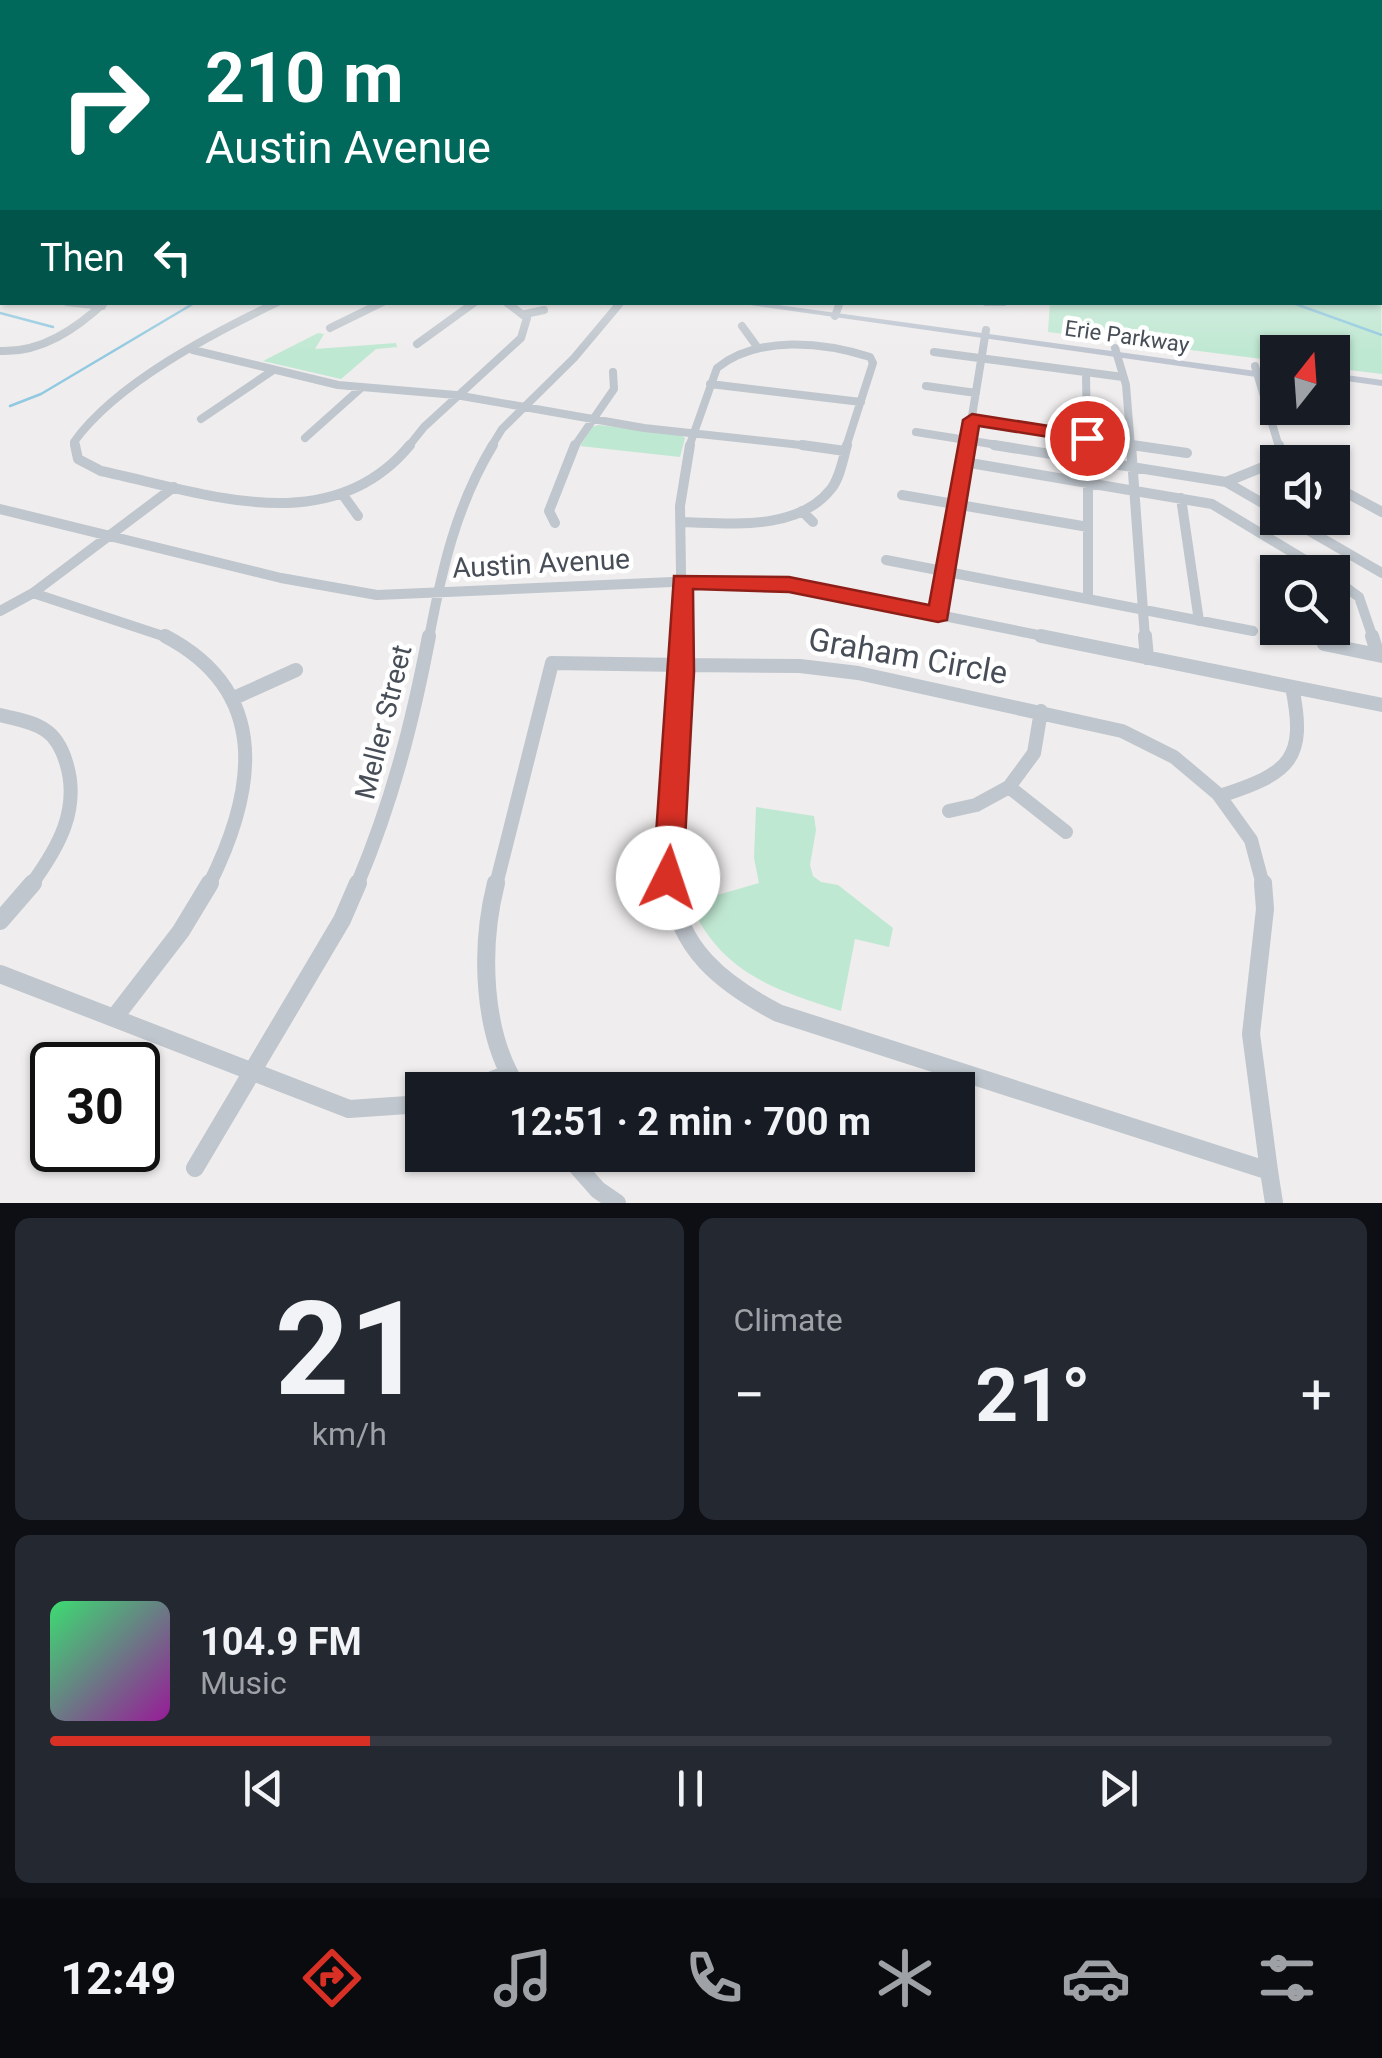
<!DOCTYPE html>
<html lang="en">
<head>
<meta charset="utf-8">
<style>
	:root { --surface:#171b24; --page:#242831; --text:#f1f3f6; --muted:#9ea1a6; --line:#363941; --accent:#d93025 }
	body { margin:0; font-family:Roboto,sans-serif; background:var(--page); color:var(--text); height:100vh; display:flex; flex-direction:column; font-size:38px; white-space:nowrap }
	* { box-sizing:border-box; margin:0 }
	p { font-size:32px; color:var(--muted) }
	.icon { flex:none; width:55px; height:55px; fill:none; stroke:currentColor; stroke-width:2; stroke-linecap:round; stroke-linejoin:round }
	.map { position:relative; height:1203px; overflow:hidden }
	.side { display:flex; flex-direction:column; gap:15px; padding:15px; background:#0d0f14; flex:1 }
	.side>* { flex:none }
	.top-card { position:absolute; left:0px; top:0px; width:1382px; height:305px; box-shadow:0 2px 8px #0004; background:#00695c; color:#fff; overflow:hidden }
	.needle { width:65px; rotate:17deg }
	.tools { position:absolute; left:1260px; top:335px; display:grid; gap:20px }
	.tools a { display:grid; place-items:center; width:90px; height:90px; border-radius:0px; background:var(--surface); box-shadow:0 2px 8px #0004; font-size:50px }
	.speed { position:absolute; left:30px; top:1042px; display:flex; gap:20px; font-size:50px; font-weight:700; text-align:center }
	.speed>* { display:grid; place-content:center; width:130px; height:130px; border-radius:50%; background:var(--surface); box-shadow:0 2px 8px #0004; line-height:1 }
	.speed .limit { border:5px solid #111; border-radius:15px; background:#fff; color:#111 }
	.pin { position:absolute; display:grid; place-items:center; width:85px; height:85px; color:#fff; margin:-42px; border:5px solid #fff; border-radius:50%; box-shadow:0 2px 10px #0007 }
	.me { position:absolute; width:110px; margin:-55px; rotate:4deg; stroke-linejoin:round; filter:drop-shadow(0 0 8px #0008) }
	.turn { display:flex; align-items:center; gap:35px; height:210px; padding:0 40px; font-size:45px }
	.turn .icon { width:130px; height:130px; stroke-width:2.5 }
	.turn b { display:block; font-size:70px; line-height:85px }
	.then { display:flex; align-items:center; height:95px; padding:0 40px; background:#0003; gap:20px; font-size:38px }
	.big { font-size:75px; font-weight:700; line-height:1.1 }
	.side .card { flex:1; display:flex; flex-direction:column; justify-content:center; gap:15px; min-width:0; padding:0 35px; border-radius:15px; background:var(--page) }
	.side .dial { align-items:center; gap:0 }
	.dial b { font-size:130px; line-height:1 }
	.song { display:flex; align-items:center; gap:30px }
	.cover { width:120px; height:120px; border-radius:15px; background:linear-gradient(135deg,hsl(140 70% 55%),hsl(300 70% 35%)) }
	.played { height:10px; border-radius:5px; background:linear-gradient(90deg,var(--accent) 25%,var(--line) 25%) }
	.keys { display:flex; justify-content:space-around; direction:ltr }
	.heat { display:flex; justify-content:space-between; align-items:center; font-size:55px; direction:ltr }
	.side .tiles { flex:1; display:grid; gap:15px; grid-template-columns:1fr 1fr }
	.card:last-child { grid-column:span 2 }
	.trip { position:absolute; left:405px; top:1072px; width:570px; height:100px; border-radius:0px; background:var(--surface); box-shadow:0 2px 8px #0004; font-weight:700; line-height:100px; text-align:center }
	.tabs { display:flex; height:160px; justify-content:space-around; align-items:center; background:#090b0e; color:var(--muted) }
	.tabs .icon { width:70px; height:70px }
	.tabs .on { color:var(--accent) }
	.tabs b { font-size:45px; color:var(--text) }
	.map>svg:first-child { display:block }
	.green { fill:#bfe8d2 }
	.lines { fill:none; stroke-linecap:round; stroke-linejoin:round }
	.stream { stroke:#91c9e0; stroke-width:2.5 }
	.street-far3 { stroke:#bfc6cd; stroke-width:8 }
	.street-far2 { stroke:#bfc6cd; stroke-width:10 }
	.street-far1 { stroke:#bfc6cd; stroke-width:14 }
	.street { stroke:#bfc6cd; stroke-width:18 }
	.secondary { fill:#bfc6d1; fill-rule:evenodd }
	.route { fill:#d93025; stroke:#8d1f18; stroke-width:2.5 }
	.labels { text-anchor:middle; stroke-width:9; stroke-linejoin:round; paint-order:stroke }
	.far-street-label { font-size:22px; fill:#474e57; stroke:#fff }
	.street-label { font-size:28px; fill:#474e57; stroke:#fff }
	.near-street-label { font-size:32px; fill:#474e57; stroke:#fff }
</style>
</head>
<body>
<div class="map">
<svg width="1382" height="1203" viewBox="0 0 1382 1203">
	<rect width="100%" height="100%" fill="#efeded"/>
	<path class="green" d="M1380 187 1382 374 1333 368 1332 352H1278L1277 361 1048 332 1050 303 1380 302Z
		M318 333 324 334 315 349 396 343 397 347 376 349 341 379 263 361Z
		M598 425 679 434 685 438 680 457 580 446 592 427Z
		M756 807 814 816 816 830 810 865 813 876 821 882 838 885 893 928 889 947 855 939 841 1011C773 989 721 973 690 903L759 883 754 858Z"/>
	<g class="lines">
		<path class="stream" d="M1290 302 1382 335
			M0 313 53 327
			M10 406 41 394 196 302"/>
		<path class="street-far3" d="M67 302 102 306
			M986 302H1004
			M525 314 544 310
			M835 316 840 302
			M742 326 758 348
			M330 328 383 302
			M417 344 475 302
			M1115 348 1126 385 1131 447
			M193 350 338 385 456 395 644 428 819 447
			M0 351C41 353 76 329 105 302
			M934 352 1123 377
			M1255 366 1279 447
			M1086 373 1087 438
			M710 384 861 402
			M926 386 976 393
			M201 419 272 371
			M972 420 1149 447
			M916 432 1010 447
			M305 438 361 388
			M75 447 74 442C116 383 213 333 278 302
			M408 447 424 427 521 338 527 318 506 302
			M491 447 502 429 574 358 621 302
			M574 447 614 389 613 372
			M689 447 717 368C758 335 823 342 870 357L873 363 846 447
			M967 447 986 330"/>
		<path class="street-far2" d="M75 445 78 459 101 471C205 493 330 542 410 445
			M802 445 845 451
			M994 445 1226 482 1278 512
			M1131 445 1145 638
			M1132 445 1187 453
			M1279 445 1283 459 1290 462
			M964 462 1212 504 1325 572
			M1226 482 1283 459
			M1088 483V599
			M1332 485 1382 512
			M343 495 358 516
			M902 495 1088 527
			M1181 498 1199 621
			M0 509 281 578 377 595 695 581 789 585 1053 638
			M802 511 813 522
			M1287 518 1382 573
			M681 522C729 523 797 532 831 489 840 478 843 459 847 445
			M555 523 549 511 575 445
			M886 560 1253 631
			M1332 577 1359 597 1373 638
			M33 593 169 638
			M0 611 33 593 174 487
			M939 614 967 445
			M429 638C442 569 456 506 493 445
			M682 638 680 506 690 445"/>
		<path class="street-far1" d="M165 636C272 692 256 791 209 885
			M1041 636 1382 705
			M1145 636 1147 658
			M1372 636 1378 655
			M1324 644 1382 656
			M682 665 800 666 858 673 1122 731 1174 757 1218 794 1251 840 1263 885
			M682 665V636
			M234 698 296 670
			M1041 711 1034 753 1009 787 1066 832
			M0 715C15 719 32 721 45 730 56 737 62 749 66 762 81 809 58 848 31 885
			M1223 795C1290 773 1307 759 1292 687
			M949 811 976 805 1009 787
			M357 885C392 802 412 725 429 636
			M496 885 552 663 682 665
			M671 885 669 831 682 665"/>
		<path class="street" d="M496 883C480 946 481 1034 519 1090
			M671 883C677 949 723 984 778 1013L1269 1171 1251 1034 1265 909 1263 883
			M0 921 33 883
			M0 974 349 1109 422 1104
			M114 1018 181 931 210 883
			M467 1090 508 1074
			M567 1155 598 1190 617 1203
			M195 1168 342 920 358 883
			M1269 1171 1274 1203"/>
		<path class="secondary" d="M0 199H2V204H0Z
			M729 302H757L1278 374V380Z
			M1332 373 1382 380V386L1332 379Z"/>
	</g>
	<linearGradient id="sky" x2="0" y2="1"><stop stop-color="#85bce5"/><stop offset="0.52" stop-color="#f8f7f7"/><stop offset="1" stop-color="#f8f7f7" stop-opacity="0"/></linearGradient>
	<rect width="1382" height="351" fill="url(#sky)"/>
	<path class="route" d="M972 414 1087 432 1096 438 1087 443 979 426 947 620 938 622 789 592 693 589 694 672 683 878 679 888 668 892 657 888 653 878 674 576 789 577 929 605 963 420Z"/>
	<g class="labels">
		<g class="far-street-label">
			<text transform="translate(1127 336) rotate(8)" y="8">Erie Parkway</text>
		</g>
		<g class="street-label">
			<text transform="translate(541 563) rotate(-3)" y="10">Austin Avenue</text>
			<text transform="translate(383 722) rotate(-76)" y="10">Meller Street</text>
		</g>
		<g class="near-street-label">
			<text transform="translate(908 656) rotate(10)" y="11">Graham Circle</text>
		</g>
	</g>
</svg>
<div class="tools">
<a><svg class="needle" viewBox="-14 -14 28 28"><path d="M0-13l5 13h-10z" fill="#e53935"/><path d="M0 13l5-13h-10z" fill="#9ea1a6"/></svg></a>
<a><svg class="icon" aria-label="sound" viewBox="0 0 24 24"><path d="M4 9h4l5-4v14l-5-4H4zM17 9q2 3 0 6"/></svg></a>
<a><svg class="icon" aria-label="search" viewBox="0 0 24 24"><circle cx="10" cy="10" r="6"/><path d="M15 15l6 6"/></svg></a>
</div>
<div class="speed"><div class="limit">30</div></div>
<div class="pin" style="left:1087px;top:438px;background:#d93025"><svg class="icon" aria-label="arrive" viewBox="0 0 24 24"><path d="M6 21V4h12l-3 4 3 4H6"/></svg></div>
<svg class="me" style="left:668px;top:878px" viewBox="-20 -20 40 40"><circle r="19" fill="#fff"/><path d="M0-13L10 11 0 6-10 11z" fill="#d93025"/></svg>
<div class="trip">12:51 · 2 min · 700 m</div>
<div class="top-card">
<div class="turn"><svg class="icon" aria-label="right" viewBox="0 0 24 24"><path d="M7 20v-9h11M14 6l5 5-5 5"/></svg><div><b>210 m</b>Austin Avenue</div></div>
<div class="then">Then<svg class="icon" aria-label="left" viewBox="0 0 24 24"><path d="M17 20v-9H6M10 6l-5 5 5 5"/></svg></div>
</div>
</div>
<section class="side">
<div class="tiles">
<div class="card dial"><b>21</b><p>km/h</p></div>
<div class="card"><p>Climate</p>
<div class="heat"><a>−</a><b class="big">21°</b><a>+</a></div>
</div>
<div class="card">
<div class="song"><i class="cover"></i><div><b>104.9 FM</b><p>Music</p></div></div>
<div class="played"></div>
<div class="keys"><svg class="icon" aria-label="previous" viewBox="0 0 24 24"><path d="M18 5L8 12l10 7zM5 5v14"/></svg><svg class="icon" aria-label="pause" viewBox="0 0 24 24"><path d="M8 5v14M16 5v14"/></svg><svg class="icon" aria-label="next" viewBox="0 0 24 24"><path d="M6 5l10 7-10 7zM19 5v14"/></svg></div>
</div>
</div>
</section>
<nav class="tabs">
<b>12:49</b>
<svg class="icon on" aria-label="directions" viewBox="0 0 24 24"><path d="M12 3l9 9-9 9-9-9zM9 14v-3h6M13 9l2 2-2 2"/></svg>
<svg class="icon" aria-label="music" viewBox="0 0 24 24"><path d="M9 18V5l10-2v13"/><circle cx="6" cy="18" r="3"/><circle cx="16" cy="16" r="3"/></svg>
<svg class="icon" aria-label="phone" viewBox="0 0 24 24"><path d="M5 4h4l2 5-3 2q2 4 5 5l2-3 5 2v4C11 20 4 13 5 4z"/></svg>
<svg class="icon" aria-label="climate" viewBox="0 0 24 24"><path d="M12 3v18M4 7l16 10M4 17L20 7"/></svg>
<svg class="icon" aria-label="car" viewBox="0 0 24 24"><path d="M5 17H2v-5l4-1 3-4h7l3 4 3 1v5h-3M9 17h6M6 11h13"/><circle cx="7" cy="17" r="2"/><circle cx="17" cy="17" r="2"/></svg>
<svg class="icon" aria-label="filters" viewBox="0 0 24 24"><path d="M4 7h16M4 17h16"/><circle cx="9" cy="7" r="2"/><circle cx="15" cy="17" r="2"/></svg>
</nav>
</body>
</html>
